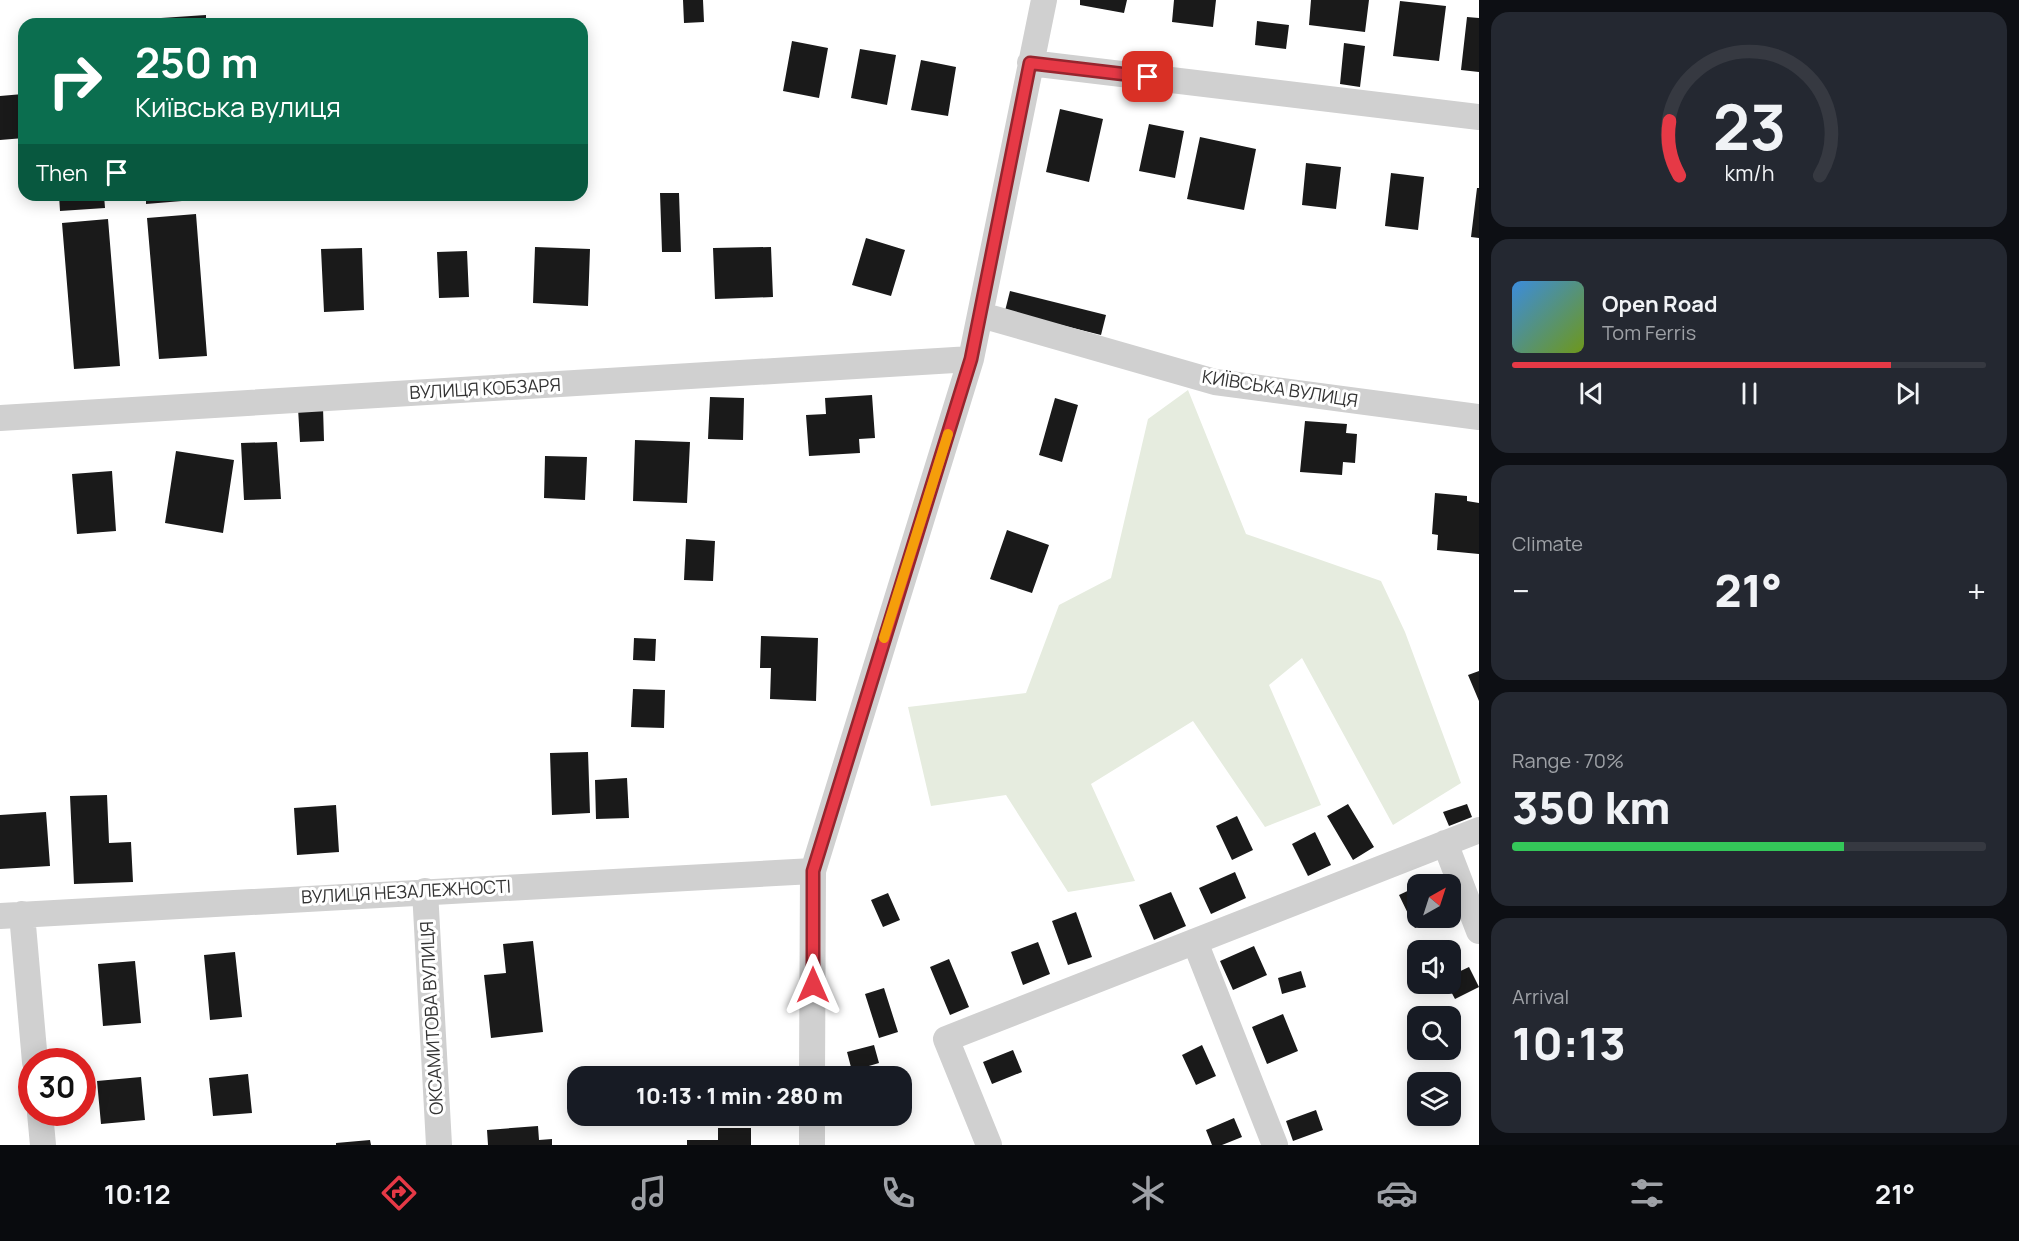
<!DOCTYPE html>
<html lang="en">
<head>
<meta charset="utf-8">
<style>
	:root { --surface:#171b24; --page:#242831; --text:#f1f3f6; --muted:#9ea1a6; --line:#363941; --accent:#e63946 }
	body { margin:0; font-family:Manrope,sans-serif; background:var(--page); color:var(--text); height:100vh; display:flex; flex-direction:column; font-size:22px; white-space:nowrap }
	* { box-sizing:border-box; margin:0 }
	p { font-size:20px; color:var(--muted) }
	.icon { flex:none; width:33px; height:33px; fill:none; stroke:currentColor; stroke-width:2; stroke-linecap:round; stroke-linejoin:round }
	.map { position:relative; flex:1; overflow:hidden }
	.drawer { display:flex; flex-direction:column; gap:12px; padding:12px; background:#0d0f14; width:540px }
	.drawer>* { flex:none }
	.banner { position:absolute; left:18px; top:18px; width:570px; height:183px; border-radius:18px; box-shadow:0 3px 15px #0003; background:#0b6e4f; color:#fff; overflow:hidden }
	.needle { width:39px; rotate:39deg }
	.fabs { position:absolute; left:1407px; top:874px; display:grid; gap:12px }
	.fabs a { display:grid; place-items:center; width:54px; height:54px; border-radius:12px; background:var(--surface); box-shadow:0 3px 15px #0003; font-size:30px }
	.speed { position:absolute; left:18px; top:1048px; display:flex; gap:12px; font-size:30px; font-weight:700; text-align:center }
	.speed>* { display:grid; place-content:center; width:78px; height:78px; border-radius:50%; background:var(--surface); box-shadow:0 3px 15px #0003; line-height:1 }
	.speed .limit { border:9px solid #d22; background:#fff; color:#111 }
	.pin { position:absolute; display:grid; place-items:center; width:51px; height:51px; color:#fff; margin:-26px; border-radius:12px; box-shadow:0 3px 9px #0006 }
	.me { position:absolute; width:66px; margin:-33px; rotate:0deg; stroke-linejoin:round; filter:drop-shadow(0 0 4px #0008) }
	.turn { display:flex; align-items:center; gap:21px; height:126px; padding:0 18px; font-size:27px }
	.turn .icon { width:78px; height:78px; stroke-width:2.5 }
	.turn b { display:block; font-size:42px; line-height:51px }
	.then { display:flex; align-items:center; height:57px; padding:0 18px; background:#0003; gap:12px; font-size:22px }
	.big { font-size:45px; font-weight:800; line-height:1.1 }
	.drawer .tile { flex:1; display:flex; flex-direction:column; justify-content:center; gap:9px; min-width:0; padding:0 21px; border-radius:18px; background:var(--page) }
	.drawer .dial { align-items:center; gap:0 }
	.dial svg { height:156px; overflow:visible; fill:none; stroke:var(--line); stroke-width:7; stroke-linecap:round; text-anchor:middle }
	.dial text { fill:var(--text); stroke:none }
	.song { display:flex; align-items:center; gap:18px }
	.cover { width:72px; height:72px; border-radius:9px; background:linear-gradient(135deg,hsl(210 70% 55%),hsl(80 70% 35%)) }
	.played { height:6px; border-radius:3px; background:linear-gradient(90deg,var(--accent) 80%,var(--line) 80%) }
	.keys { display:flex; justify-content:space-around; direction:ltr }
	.heat { display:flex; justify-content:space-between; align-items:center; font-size:33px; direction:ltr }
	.charge { height:9px; border-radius:4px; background:linear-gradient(90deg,#34c759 70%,var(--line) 0) }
	.trip { position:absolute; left:567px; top:1066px; width:345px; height:60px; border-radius:18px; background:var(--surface); box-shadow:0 3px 15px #0003; font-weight:800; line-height:60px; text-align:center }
	.tabs { display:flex; height:96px; justify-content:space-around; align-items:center; background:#090b0e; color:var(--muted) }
	.tabs .icon { width:42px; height:42px }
	.tabs .current { color:var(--accent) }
	.tabs b { font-size:27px; color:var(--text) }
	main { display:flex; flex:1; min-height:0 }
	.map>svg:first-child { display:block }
	.green { fill:#e6ecdf }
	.building { fill:#1a1a1a }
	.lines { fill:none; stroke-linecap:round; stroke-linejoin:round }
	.minor { stroke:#d0d0d0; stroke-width:26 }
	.route-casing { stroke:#96252e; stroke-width:15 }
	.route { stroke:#e63946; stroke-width:10 }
	.slow { stroke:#f59e0b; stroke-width:10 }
	.labels { text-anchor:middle; stroke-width:6; stroke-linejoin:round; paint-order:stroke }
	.street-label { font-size:18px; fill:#333; stroke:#fff }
</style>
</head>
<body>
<main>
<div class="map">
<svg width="1479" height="1145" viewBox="0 0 1479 1145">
	<rect width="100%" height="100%" fill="#fff"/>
	<path class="green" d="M1188 390 1246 534 1381 581 1405 632 1461 783 1393 825 1302 658 1269 685 1321 805 1265 827 1193 721 1091 784 1135 881 1068 892 1006 795 931 806 908 707 1026 693 1059 605 1111 578 1148 419Z"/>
	<path class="building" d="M683 0H703L704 22 684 23Z
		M1080 0H1127L1124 13 1080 5Z
		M1174 0H1216L1213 27 1172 22Z
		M1311 0H1369L1365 32 1309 25Z
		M1400 1 1446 6 1439 61 1393 56Z
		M206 15V24H162L161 18Z
		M1467 17 1479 18V72L1461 70Z
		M1257 21 1289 25 1286 49 1255 45Z
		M792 41 828 48 819 98 783 91Z
		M1344 43 1365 46 1360 87 1340 84Z
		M860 49 896 55 887 105 851 98Z
		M921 60 956 67 948 116 911 110Z
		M23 94 24 138 0 140V96Z
		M1060 109 1103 119 1089 182 1046 172Z
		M1149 124 1184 131 1175 178 1139 171Z
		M1200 137 1256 149 1244 210 1187 199Z
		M1306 163 1341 167 1336 209 1302 205Z
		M1391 173 1424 177 1418 230 1385 226Z
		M1477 188H1479V238L1471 237Z
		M660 193H679L681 252H662Z
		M59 195H104L105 208 60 211Z
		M146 195H194V200L146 204Z
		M196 214 207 356 159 359 147 218Z
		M108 219 120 366 74 369 62 223Z
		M866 238 905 250 891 296 852 285Z
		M535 247 590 249 588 306 533 303Z
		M771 247 773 297 715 299 713 248Z
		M362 248 364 310 324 312 321 249Z
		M467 251 469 297 439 298 437 252Z
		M1010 291 1106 315 1101 335 1005 311Z
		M872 395 875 438 859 439 860 453 809 456 806 415 826 414 825 398Z
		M710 397 744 398 743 440 708 439Z
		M1055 398 1078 405 1062 462 1039 455Z
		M323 407 324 441 300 442 298 408Z
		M1305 421 1347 424 1346 433 1357 434 1355 463 1343 462 1342 475 1300 472Z
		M635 440 690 442 687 503 633 501Z
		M277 442 281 499 244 500 241 443Z
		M176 451 234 460 223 533 165 523Z
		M545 456 587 457 585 500 544 498Z
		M112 471 116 531 77 534 72 474Z
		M1435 493 1467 496V501L1479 503V554L1437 550 1438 535 1432 534Z
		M1007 530 1049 545 1032 593 990 579Z
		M686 539 715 541 713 581 684 580Z
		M761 636 818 638 816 701 770 699 771 668H760Z
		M634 638 656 639 655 661 633 660Z
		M1479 671V701L1468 675Z
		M633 689 665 690 664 728 631 727Z
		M588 752 590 813 552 815 550 753Z
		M627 778 629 818 596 819 595 780Z
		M107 795 109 843 131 842 133 882 74 884 70 796Z
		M1348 804 1374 847 1353 860 1327 816Z
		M1467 804 1472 817 1449 826 1443 812Z
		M336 805 339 852 297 855 294 808Z
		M46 812 50 866 0 869V815Z
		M1237 816 1253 850 1232 860 1216 826Z
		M1315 832 1331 865 1308 876 1292 844Z
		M1235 872 1246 898 1211 914 1199 888Z
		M1418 886V918H1436L1415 928 1399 895Z
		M1171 892 1186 926 1154 940 1139 905Z
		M888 893 900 920 883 927 871 900Z
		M1076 912 1092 957 1068 965 1052 921Z
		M533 941 543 1032 491 1038 484 975 506 973 503 944Z
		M1038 942 1050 974 1023 985 1011 952Z
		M1254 946 1267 975 1233 990 1220 961Z
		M235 952 242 1017 210 1020 204 955Z
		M949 959 969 1007 950 1015 930 967Z
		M135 961 141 1023 103 1026 98 964Z
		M1469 967 1479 987 1455 999 1447 984H1450V976Z
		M1301 971 1306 987 1282 994 1278 978Z
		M884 988 898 1032 879 1038 865 994Z
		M1283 1014 1298 1051 1267 1064 1252 1027Z
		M874 1045 879 1063 852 1071 847 1052Z
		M1202 1045 1216 1076 1196 1085 1182 1055Z
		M1013 1050 1022 1072 992 1084 983 1062Z
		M248 1074 252 1113 213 1116 209 1078Z
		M141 1077 145 1120 101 1124 97 1081Z
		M1316 1110 1323 1130 1293 1141 1286 1121Z
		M1234 1118 1242 1137 1222 1145H1212L1206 1130Z
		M538 1126 539 1140 552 1139V1145H488L487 1130Z
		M718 1128H751V1145H687V1140H718Z
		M370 1140 371 1145H336V1143Z"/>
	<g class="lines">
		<path class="minor" d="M1030 63 1479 117
			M981 315 1215 382 1479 417
			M0 418 971 359
			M1445 843 1479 931
			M425 891 439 1145
			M22 914 35 1062
			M0 916 813 871
			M1195 942 1275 1145
			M812 1077 813 871 971 359 1044 0
			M40 1113 43 1145
			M812 1145V1116
			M989 1145 946 1039 1479 830"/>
	</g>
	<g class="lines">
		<g class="route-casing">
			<path id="route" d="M813 985V871L971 359 1030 63 1148 77"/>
		</g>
		<use href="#route" class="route"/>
		<path class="slow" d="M884 638 948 434"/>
	</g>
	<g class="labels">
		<g class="street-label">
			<text transform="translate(485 389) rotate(-3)" y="6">ВУЛИЦЯ КОБЗАРЯ</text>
			<text transform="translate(1280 389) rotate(9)" y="6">КИЇВСЬКА ВУЛИЦЯ</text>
			<text transform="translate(406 892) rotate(-3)" y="6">ВУЛИЦЯ НЕЗАЛЕЖНОСТІ</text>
			<text transform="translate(432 1018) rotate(-93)" y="6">ОКСАМИТОВА ВУЛИЦЯ</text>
		</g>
	</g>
</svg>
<div class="fabs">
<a><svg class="needle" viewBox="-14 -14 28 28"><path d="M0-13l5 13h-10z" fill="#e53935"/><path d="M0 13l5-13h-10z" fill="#9ea1a6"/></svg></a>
<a><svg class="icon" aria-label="sound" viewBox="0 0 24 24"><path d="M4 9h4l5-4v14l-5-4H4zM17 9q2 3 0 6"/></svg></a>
<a><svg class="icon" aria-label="search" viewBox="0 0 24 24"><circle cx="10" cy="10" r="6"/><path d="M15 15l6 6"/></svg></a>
<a><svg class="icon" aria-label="layers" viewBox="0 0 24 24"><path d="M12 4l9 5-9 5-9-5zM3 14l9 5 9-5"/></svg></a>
</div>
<div class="speed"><div class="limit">30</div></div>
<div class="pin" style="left:1148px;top:77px;background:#d93025"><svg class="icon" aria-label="arrive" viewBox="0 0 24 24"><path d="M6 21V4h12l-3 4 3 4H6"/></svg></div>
<svg class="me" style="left:813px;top:985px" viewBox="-20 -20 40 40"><path d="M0-17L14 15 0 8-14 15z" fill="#e63946" stroke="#fff" stroke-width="4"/></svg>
<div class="trip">10:13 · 1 min · 280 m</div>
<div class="banner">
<div class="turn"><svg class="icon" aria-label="right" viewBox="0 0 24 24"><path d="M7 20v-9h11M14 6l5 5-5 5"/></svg><div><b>250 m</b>Київська вулиця</div></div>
<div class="then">Then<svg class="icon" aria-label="arrive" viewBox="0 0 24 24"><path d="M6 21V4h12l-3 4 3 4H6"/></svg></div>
</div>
</div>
<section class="drawer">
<div class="tile dial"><svg viewBox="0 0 100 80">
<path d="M14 69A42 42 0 1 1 86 69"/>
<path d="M14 69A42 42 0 0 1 9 41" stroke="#e63946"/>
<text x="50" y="56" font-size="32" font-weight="700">23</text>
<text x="50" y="72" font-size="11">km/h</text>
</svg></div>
<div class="tile">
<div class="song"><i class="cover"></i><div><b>Open Road</b><p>Tom Ferris</p></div></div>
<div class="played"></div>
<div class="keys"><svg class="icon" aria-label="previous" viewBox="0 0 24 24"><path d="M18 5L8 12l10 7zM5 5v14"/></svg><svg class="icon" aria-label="pause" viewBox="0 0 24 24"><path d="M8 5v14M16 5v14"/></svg><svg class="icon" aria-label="next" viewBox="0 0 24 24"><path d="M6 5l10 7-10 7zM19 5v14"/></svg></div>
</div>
<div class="tile"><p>Climate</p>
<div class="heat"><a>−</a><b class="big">21°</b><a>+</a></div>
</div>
<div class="tile"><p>Range · 70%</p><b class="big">350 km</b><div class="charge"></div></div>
<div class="tile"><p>Arrival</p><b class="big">10:13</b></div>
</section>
</main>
<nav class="tabs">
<b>10:12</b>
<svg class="icon current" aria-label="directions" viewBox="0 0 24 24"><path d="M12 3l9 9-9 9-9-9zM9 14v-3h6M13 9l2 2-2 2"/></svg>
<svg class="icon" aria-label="music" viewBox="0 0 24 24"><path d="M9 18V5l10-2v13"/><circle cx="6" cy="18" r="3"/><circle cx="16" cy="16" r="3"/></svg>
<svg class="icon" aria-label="phone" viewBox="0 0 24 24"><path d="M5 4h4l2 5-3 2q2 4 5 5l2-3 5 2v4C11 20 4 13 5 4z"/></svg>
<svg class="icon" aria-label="climate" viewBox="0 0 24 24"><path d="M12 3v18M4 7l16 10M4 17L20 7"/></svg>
<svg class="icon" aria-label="car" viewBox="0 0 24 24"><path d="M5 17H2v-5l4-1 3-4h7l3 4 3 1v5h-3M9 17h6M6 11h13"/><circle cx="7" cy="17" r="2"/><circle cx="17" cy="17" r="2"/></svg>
<svg class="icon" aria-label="filters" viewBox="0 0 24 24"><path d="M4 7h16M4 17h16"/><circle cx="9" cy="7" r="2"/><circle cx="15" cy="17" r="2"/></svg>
<b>21°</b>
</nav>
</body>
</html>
